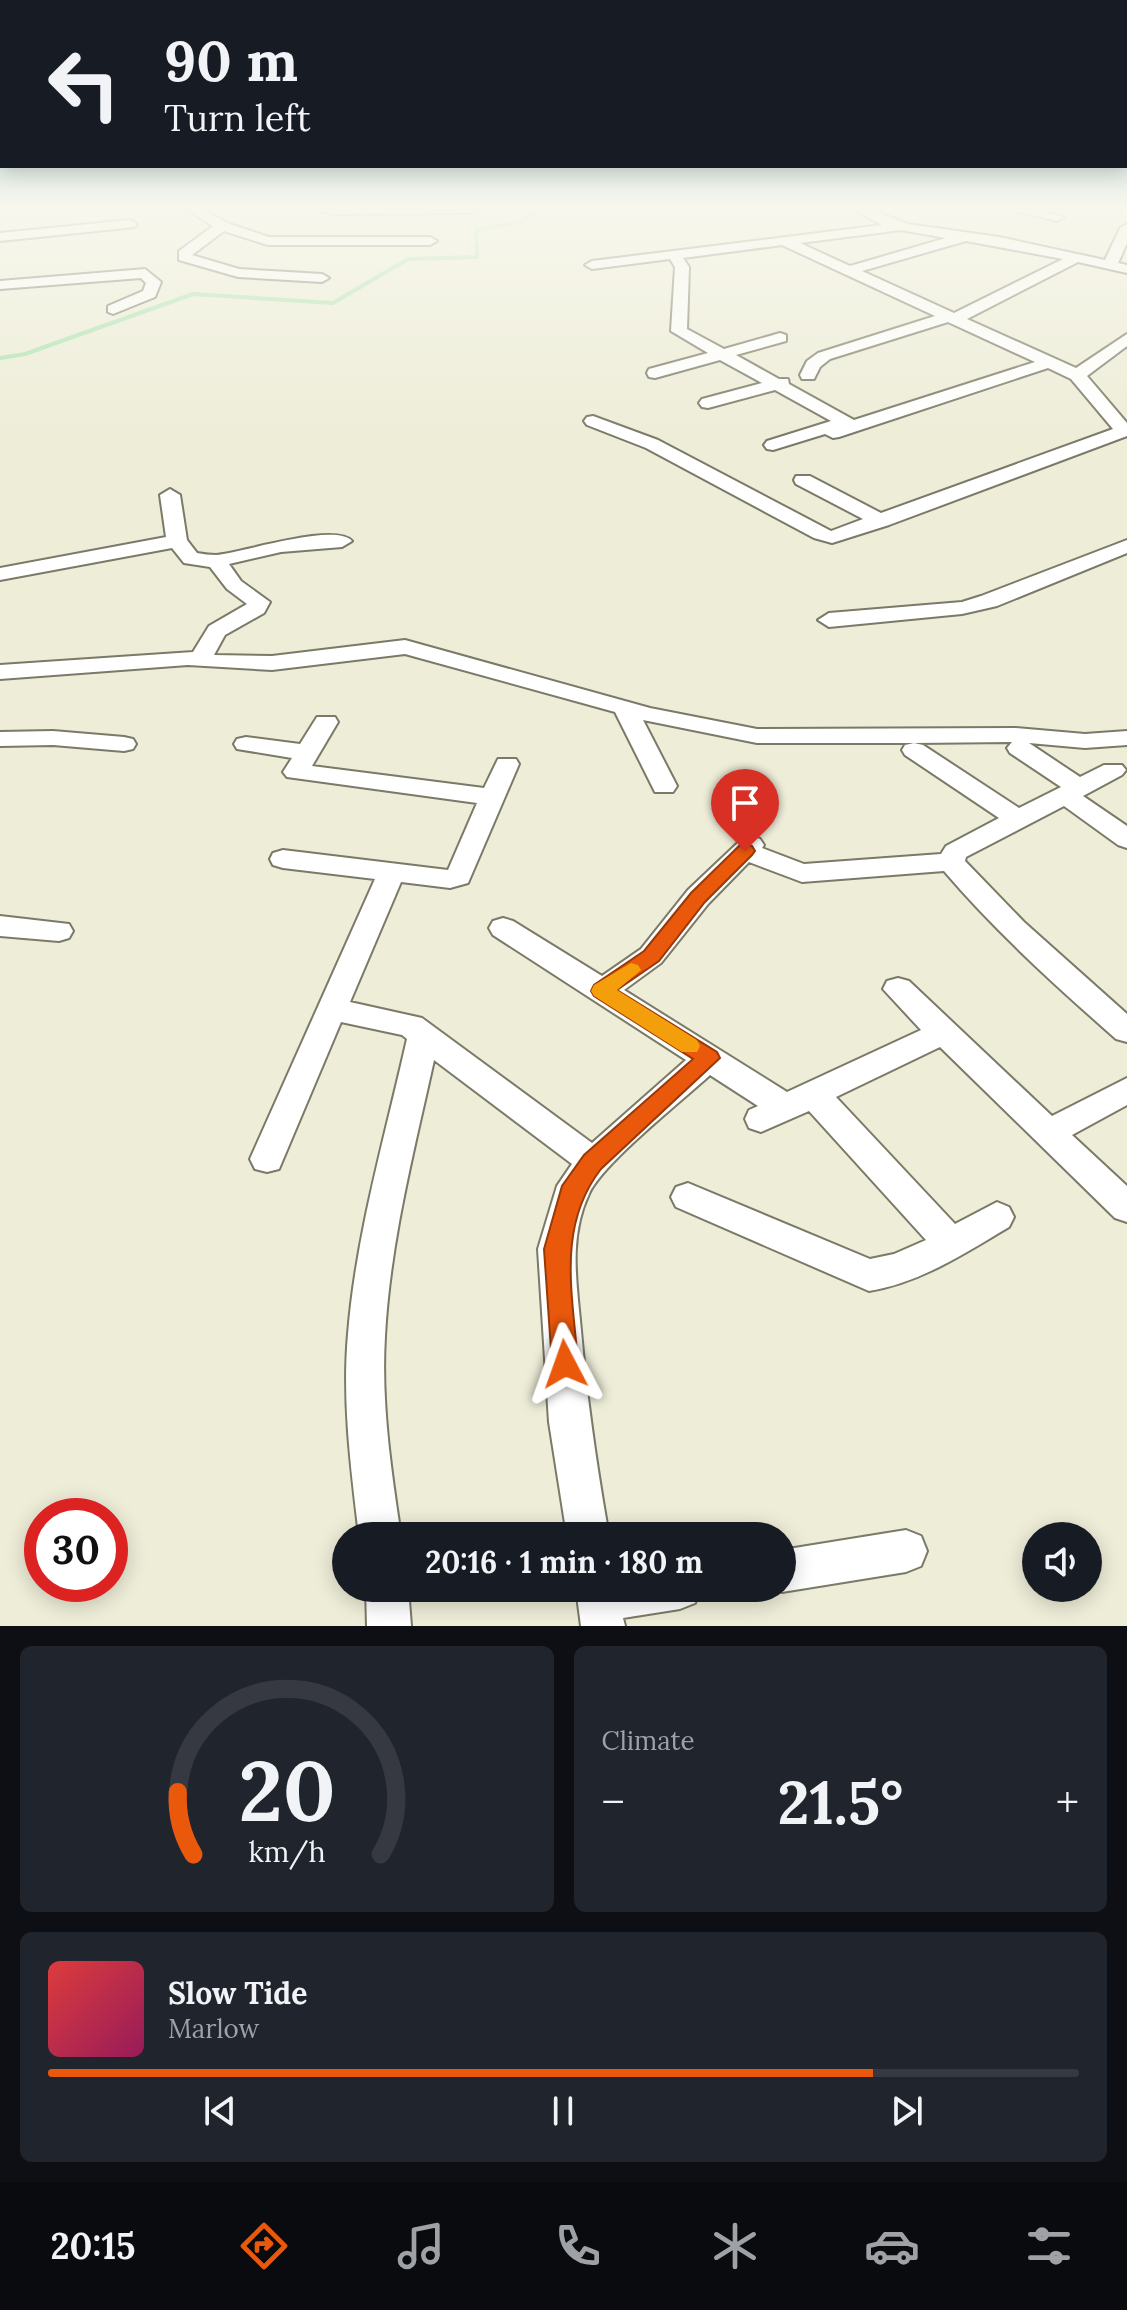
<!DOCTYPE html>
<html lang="en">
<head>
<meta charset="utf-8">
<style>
	:root { --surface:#171b24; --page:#20242c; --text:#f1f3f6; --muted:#9ea1a6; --line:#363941; --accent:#ea580c }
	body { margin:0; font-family:Lora,serif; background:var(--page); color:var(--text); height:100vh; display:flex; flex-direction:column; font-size:30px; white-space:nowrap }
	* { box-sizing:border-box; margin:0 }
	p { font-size:26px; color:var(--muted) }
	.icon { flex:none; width:44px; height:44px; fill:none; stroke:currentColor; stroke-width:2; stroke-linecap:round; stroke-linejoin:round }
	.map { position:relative; height:1626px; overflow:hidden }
	.drawer { display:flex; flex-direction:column; gap:20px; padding:20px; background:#0d0f14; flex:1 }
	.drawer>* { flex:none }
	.hud { position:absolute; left:0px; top:0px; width:1128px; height:168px; box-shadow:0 4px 20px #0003; background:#171b24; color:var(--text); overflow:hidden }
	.buttons { position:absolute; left:1022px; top:1522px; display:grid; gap:16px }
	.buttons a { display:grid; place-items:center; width:80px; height:80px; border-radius:50%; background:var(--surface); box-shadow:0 4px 20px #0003; font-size:40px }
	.speed { position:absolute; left:24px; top:1498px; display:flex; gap:16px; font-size:40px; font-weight:700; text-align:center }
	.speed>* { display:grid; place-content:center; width:104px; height:104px; border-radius:50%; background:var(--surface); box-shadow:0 4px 20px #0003; line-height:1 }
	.speed .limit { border:12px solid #d22; background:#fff; color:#111 }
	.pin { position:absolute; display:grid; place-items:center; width:68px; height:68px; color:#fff; margin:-82px -34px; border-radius:50% 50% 50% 0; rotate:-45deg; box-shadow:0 0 8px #0007 }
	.pin .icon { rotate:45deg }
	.me { position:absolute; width:88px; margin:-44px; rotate:356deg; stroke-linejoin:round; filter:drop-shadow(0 0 6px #0008) }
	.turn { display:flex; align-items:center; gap:28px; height:168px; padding:0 32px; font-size:36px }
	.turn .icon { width:104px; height:104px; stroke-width:2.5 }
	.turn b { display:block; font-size:56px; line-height:68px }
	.big { font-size:60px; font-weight:700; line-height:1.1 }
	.drawer .card { flex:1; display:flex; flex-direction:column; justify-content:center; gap:12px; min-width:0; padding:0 28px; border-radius:12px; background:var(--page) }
	.drawer .dial { align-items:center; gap:0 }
	.dial svg { height:208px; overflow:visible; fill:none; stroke:var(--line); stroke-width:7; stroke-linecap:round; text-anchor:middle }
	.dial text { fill:var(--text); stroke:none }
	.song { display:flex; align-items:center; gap:24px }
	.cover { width:96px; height:96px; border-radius:12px; background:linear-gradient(135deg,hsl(0 70% 55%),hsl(330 70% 35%)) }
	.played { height:8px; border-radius:4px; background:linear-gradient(90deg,var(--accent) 80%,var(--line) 80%) }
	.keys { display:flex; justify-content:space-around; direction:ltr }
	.heat { display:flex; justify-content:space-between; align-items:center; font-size:44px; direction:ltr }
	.drawer .tiles { flex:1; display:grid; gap:20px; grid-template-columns:1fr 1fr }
	.card:last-child { grid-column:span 2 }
	.trip { position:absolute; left:332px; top:1522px; width:464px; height:80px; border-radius:40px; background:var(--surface); box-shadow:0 4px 20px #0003; font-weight:700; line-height:80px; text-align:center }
	.tabs { display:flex; height:128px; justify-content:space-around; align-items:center; background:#090b0e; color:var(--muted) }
	.tabs .icon { width:56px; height:56px }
	.tabs .on { color:var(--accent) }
	.tabs b { font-size:36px; color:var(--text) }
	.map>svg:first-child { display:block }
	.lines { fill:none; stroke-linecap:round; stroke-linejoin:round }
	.stream { stroke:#ace2b2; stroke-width:4 }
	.minor-casing { stroke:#7b7967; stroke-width:4 }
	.minor { fill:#fff; fill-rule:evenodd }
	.route { fill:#ea580c; stroke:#983908; stroke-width:2 }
	.slow { fill:#f59e0b }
</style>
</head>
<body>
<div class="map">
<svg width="1127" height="1626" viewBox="0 0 1127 1626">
	<rect width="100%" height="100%" fill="#eeedd8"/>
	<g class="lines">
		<path class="stream" d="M0 358 25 354 193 294 333 303 408 259 477 257 476 230 519 222 541 207"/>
		<g class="minor-casing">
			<path id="minor" d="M183 207H198L227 223 269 237H430L437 241 430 245H268L224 231 192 255 239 269 322 274 329 278 322 282 238 277 179 260V251L213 226Z
				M307 207H476L478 209 471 213 333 214Z
				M849 207H865L908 224 999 237 1105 260 1120 228 1127 224V243L1118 263 1127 265V273L1078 262 967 319 1076 368 1127 334V346L1087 376 1127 423V436L889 525 832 543 814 538 646 448 587 425 584 421 587 417 593 416 658 440 831 531 863 519 796 484 794 480 796 476H810L881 513 1113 429 1071 379 1048 368 839 437 833 438 825 434 773 450 767 449 764 445 767 441 831 421 775 390 708 408 702 407 699 403 702 399 762 383 720 360 655 378 649 377 647 373 649 369 708 353 671 331 675 267 670 259 592 269 585 265 592 261 882 225ZM901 230 946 238 850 266 800 243ZM966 241 1063 259 954 313 862 271ZM782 245 935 316 818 353 807 361 800 375 802 379H814L820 367 830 359 948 322 1035 362 854 420 789 384 788 379H779L736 355 786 341V335L780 333 724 349 687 329 689 267 683 258Z
				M1000 207H1024L1064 217 1057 221Z
				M130 220 137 224 135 227 0 241V233Z
				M145 269 161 282 155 297 113 314 108 312V306L143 291 146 283 141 278 0 289V281Z
				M170 489 180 495 187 540 197 553C203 554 210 555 216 555 242 553 335 522 352 541L342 547 281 552 229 564 241 581 270 602 264 613 225 635 214 655 272 656 405 640 650 708 757 729 1016 728 1085 734 1127 731V745L1085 748 1029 743 1080 777 1104 765H1122L1126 770 1122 775 1083 796 1127 826V848L1118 845 1064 806 966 857 965 861 1024 922 1127 1014V1042L1116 1039C1056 986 996 932 944 871L802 882 749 862 708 904 661 963 624 990 787 1092 921 1030 883 989 887 981 898 978 909 981 1052 1116 1127 1078V1105L1072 1135 1127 1186V1222L1115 1218 940 1047 836 1097 955 1224 997 1202 1009 1207 1014 1217 1009 1227C965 1253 920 1283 869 1291L676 1207 671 1197 676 1187 688 1183 870 1259 894 1254 926 1240 809 1111 761 1132 749 1128 745 1119 749 1110 758 1106 710 1075C683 1100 602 1164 589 1194 568 1238 577 1284 581 1331 587 1400 597 1468 609 1536H567L549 1422 538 1249 557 1186 572 1164 434 1060C414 1151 390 1242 385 1336 381 1403 391 1470 401 1536H359C351 1469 342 1401 348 1334 356 1234 385 1137 407 1039L402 1035 341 1022 279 1169 267 1172 255 1169 250 1159 375 879 283 868 273 865 270 859 273 853 283 850 448 870 477 803 287 777 283 772 292 758 237 749 234 744 237 739 246 737 300 744 317 717H335L338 722 312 766 484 788 498 759H516L519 764 468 883 450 888 401 882 350 1002 422 1018 592 1143 686 1060 493 935 489 928 493 921 503 918 513 921 602 976 641 949 688 890 742 839 751 836 760 839 764 845 762 848 804 864 941 854 946 846 999 818 905 755 902 750 905 745 914 743H757L643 720 677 786 673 792H655L615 712 405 654 272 670 188 665 0 679V665L193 652 209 626 247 604 227 589 210 567 184 563 172 548 0 580V568L166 537 160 495ZM1012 742 1007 748 1010 753 1061 787 1019 808 923 745 914 743Z
				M1127 540V553L997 606 962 614 829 627 818 620 829 613 962 602 981 596Z
				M53 731 124 737 133 739 136 744 133 749 124 751 53 745 0 746V732Z
				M0 916 69 924 73 931 69 938 59 941 0 936Z
				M906 1530 921 1536 927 1551 921 1566 906 1572 782 1592 772 1588H782V1550Z
				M366 1588H408L411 1626H367Z
				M576 1588H701L695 1603 680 1609 623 1618 625 1626H581Z"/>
		</g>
		<use href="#minor" class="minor"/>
	</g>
	<linearGradient id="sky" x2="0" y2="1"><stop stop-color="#90c6d2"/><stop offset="0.48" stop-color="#f7f7ed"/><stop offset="1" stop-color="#f7f7ed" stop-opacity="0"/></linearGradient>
	<rect width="1127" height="434" fill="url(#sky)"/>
	<path class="route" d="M745 845 752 846 755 851 752 855 705 902 659 961 617 990 717 1052 720 1058 601 1169C556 1227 573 1295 578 1364L574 1373 565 1376 556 1373 552 1364 544 1249 562 1186 584 1155 693 1059 594 996 591 991 594 985 644 951 691 893 739 846Z"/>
	<path class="slow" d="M631 963 638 965 641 970 617 990 697 1040 700 1046 697 1052H682L594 996 591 991 594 985Z"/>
</svg>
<div class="buttons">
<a><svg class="icon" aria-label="sound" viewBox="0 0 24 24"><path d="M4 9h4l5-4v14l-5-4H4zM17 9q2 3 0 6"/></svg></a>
</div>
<div class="speed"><div class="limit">30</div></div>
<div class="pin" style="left:745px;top:851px;background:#d93025"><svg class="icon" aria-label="arrive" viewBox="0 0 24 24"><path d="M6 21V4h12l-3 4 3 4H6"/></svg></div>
<svg class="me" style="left:565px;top:1364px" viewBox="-20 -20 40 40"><path d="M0-17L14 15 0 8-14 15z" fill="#ea580c" stroke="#fff" stroke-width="4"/></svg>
<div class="trip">20:16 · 1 min · 180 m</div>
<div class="hud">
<div class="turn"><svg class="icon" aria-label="left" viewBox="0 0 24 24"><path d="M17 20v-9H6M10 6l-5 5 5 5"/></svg><div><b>90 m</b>Turn left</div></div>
</div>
</div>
<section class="drawer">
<div class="tiles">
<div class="card dial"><svg viewBox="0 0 100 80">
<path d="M14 69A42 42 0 1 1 86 69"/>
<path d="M14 69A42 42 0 0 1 8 45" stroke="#ea580c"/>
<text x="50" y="56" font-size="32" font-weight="700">20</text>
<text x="50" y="72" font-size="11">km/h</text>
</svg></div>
<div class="card"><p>Climate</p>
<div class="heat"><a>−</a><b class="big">21.5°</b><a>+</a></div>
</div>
<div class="card">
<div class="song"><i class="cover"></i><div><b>Slow Tide</b><p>Marlow</p></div></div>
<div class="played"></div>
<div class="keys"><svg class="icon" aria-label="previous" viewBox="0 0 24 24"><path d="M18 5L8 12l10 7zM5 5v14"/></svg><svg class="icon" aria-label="pause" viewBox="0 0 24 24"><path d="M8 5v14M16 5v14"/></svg><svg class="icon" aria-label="next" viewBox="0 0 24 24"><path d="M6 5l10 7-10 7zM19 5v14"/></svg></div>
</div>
</div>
</section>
<nav class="tabs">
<b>20:15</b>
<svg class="icon on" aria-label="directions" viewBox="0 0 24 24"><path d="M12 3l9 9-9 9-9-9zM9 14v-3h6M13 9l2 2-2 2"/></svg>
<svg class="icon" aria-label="music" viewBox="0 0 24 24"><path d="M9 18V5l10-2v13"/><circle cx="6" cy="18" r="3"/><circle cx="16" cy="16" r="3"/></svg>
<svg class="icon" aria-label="phone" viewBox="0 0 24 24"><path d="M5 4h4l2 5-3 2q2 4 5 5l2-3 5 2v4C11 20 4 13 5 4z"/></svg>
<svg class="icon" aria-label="climate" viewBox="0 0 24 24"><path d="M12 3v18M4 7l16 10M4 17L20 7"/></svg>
<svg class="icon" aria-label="car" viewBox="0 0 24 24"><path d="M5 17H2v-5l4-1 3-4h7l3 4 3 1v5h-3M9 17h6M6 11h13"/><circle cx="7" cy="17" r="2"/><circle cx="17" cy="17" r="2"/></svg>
<svg class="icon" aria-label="filters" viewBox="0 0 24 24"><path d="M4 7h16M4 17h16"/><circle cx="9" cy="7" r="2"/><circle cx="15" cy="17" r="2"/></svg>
</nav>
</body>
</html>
